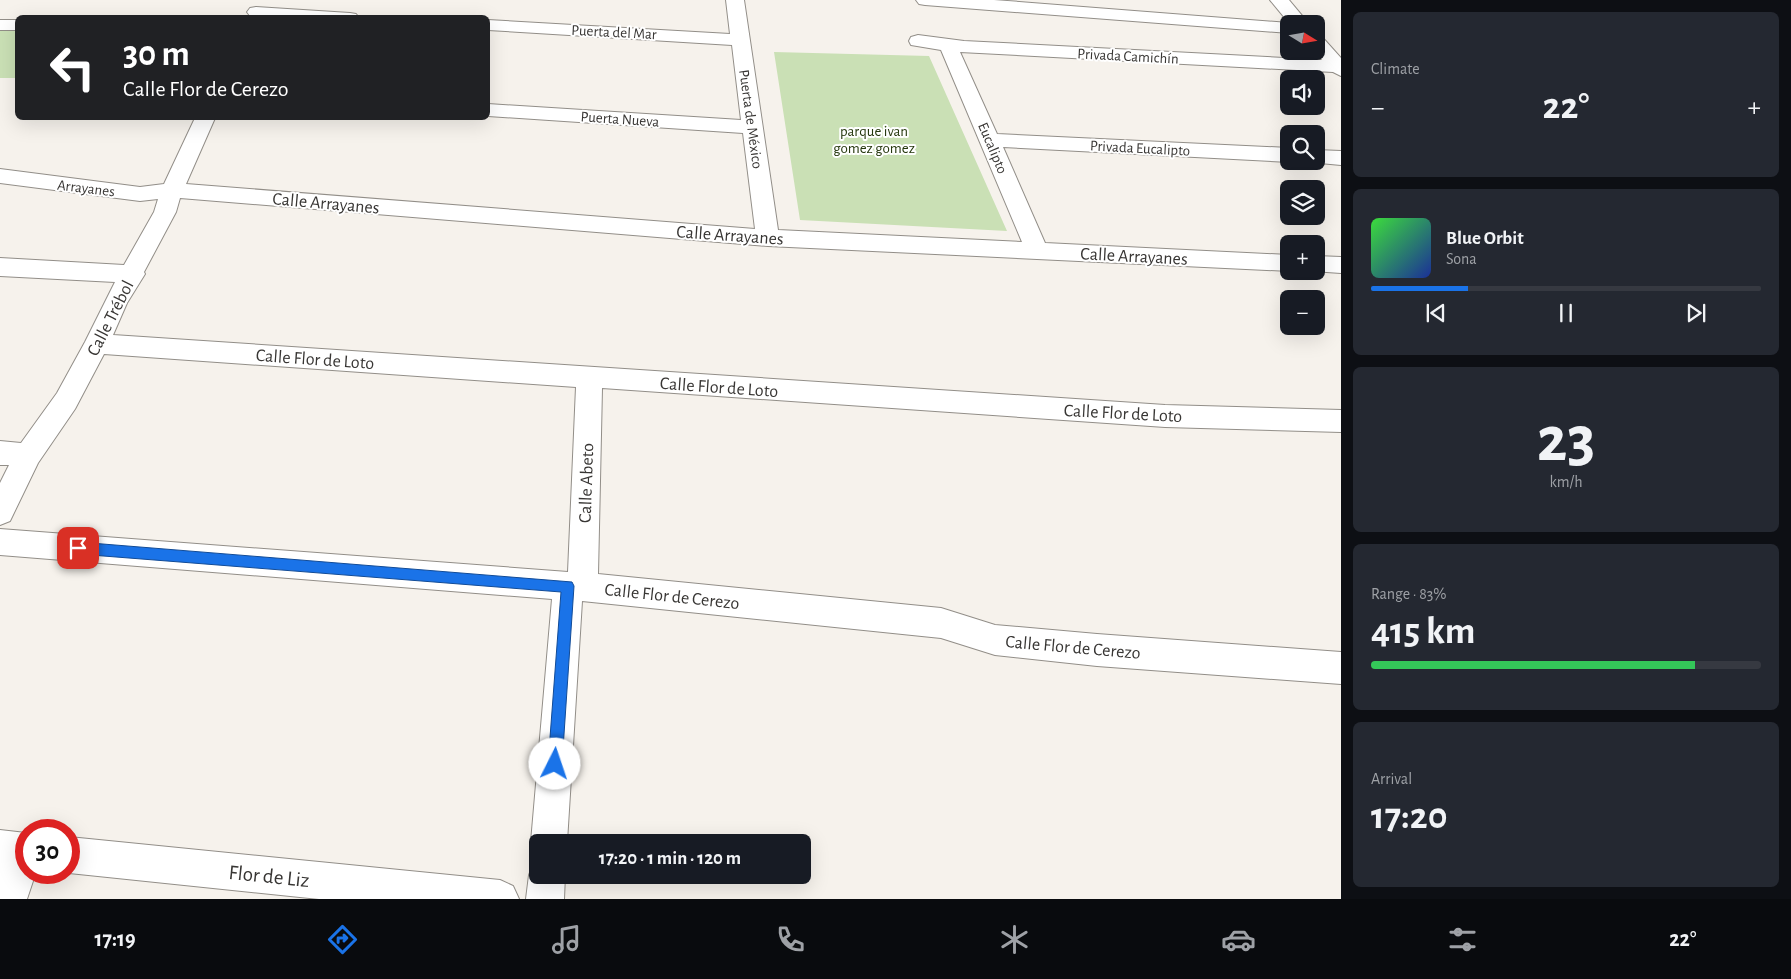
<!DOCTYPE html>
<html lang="en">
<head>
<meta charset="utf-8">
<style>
	:root { --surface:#171b24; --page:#242831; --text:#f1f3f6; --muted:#9ea1a6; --line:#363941; --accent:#1a73e8 }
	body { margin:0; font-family:"Alegreya Sans",sans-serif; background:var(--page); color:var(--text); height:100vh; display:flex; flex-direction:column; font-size:19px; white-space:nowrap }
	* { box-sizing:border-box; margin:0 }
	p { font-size:16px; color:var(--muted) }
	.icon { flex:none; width:28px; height:28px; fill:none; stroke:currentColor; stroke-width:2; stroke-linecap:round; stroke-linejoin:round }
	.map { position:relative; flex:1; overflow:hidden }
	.drawer { display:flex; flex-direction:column; gap:12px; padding:12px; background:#0d0f14; width:450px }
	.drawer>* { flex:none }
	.banner { position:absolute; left:15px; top:15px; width:475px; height:105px; border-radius:8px; box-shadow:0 5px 20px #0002; background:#202124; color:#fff; overflow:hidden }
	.needle { width:32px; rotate:101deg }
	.buttons { position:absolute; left:1280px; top:15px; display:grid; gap:10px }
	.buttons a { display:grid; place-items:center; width:45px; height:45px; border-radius:8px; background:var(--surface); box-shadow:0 5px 20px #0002; font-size:25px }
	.speed { position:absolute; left:15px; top:819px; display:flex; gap:10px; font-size:25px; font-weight:700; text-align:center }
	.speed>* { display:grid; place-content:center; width:65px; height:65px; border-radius:50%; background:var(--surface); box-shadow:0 5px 20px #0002; line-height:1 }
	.speed .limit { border:8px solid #d22; background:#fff; color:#111 }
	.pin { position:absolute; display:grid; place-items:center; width:42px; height:42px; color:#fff; margin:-21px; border-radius:10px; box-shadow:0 2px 8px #0006 }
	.me { position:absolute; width:55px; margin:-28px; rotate:4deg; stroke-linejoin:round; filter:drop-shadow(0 0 4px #0008) }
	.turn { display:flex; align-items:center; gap:18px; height:105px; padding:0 25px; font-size:22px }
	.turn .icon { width:65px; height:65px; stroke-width:2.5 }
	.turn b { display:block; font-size:35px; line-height:42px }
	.big { font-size:38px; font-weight:600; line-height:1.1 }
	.drawer .tile { flex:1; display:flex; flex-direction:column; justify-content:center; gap:8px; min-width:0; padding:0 18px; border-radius:8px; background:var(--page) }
	.drawer .dial { align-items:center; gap:0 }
	.dial b { font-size:65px; line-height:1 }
	.song { display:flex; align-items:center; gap:15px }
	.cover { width:60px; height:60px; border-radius:8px; background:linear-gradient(135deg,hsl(120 70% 55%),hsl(230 70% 35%)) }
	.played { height:5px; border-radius:2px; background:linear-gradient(90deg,var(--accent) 25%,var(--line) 25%) }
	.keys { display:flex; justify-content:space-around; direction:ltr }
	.heat { display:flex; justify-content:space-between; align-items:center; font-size:28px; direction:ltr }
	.charge { height:8px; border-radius:4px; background:linear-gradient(90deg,#34c759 83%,var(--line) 0) }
	.trip { position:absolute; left:529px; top:834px; width:282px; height:50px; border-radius:8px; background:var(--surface); box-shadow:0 5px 20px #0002; font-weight:600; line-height:50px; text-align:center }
	.tabs { display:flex; height:80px; justify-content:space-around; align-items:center; background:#090b0e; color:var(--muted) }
	.tabs .icon { width:35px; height:35px }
	.tabs .on { color:var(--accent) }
	.tabs b { font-size:22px; color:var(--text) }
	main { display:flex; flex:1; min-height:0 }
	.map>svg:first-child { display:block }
	.green { fill:#cae0b5 }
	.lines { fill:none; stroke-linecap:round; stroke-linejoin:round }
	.minor-casing { stroke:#928e88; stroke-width:2 }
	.minor { fill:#fff; fill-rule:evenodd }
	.route { fill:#1a73e8; stroke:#114b97 }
	.labels { text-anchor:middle; stroke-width:4; stroke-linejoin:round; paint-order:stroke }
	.far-street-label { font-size:15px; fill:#383634; stroke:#fff }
	.far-park-label { font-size:15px; fill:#25370d; stroke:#fff }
	.street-label { font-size:18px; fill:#383634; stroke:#fff }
	.near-street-label { font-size:21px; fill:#383634; stroke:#fff }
</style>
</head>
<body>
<main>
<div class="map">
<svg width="1341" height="899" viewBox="0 0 1341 899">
	<rect width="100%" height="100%" fill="#f6f2ec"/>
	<path class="green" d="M0 27 17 28V78H0Z
		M774 52 929 56 1007 231 800 220Z"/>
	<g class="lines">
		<g class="minor-casing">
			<path id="minor" d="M726 0H744L778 230 1022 242 941 50 911 45 909 41 911 37 918 35 964 41 1322 60 1314 51H1316V36L1323 38 1341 58V76L1333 72 960 52 997 134 1289 148V161H1291L1289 162 1003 147 1045 243 1289 255 1290 271 768 246 180 198 176 212 144 272 145 274 127 303 113 335 1165 405 1341 410V432L1165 427 602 388 598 574 941 608 995 625 1097 634 1341 652V684L1097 666 995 655 941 638 582 601 567 842H538V855L531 842 552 599 0 555V529L568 572 576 387 104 354 75 409 38 463 10 521 0 525V483L9 465H0V441L21 443 57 393 85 342 115 282 0 276V258L124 265 154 212 158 199 140 201 0 183V169L140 187 164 184 195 118H215L186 184 755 229 743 133 488 116V104L741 120 732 45 488 30V20L730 34Z
				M916 0H994L1289 23 1270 0H1289L1309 24H1289V33L925 5 919 4Z
				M256 7 350 13 356 14 359 18H258L250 16 247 12 250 8Z
				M0 20H18V30H0Z
				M1316 150 1341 151V165L1309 162 1316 161Z
				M1316 256 1341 257V273L1312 271H1316Z
				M0 830 26 833V872H36L27 899H0Z
				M69 837 500 880 513 886 519 899H319L69 873 67 872Z
				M538 861V875H565L564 899H526L529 875 534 862Z"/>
		</g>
		<use href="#minor" class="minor"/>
	</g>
	<path class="route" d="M78 542 572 582 574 586 562 764 560 769 555 771 550 769 548 764 561 592 78 554 74 552 72 548 74 544Z"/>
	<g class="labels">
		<g class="far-street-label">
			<text transform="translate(614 32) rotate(3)" y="5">Puerta del Mar</text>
			<text transform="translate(1128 56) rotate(3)" y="5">Privada Camichín</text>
			<text transform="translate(620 119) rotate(4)" y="5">Puerta Nueva</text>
			<text transform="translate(751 119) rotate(82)" y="5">Puerta de México</text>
			<text transform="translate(993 148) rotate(67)" y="5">Eucalipto</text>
			<text transform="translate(1140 148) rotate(3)" y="5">Privada Eucalipto</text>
			<text transform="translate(86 188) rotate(7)" y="5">Arrayanes</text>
		</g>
		<g class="far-park-label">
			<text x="874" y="136">parque ivan<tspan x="874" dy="17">gomez gomez</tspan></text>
		</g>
		<g class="street-label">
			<text transform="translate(326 203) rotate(5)" y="6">Calle Arrayanes</text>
			<text transform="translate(730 235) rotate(4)" y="6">Calle Arrayanes</text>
			<text transform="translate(1134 256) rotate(3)" y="6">Calle Arrayanes</text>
			<text transform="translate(110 318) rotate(-63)" y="6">Calle Trébol</text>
			<text transform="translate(315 359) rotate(4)" y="6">Calle Flor de Loto</text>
			<text transform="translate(719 387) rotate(4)" y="6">Calle Flor de Loto</text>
			<text transform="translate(1123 413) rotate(3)" y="6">Calle Flor de Loto</text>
			<text transform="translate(586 483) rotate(-88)" y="6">Calle Abeto</text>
			<text transform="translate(672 596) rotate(6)" y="6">Calle Flor de Cerezo</text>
			<text transform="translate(1073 647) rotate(5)" y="6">Calle Flor de Cerezo</text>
		</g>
		<g class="near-street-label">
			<text transform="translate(269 876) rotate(6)" y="7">Flor de Liz</text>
		</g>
	</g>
</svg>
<div class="buttons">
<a><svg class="needle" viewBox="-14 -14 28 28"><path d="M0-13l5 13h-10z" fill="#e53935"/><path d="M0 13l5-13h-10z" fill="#9ea1a6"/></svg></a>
<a><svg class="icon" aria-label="sound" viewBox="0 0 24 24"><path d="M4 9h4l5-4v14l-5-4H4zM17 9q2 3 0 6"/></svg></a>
<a><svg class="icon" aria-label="search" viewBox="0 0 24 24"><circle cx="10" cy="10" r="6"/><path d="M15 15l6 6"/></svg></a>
<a><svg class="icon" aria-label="layers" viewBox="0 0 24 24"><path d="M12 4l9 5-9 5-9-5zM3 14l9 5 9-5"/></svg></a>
<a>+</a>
<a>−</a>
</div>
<div class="speed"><div class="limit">30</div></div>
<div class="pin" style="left:78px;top:548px;background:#d93025"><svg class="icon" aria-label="arrive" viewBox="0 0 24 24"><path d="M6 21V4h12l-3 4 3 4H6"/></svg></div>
<svg class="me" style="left:555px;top:764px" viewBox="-20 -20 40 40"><circle r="19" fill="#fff"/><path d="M0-13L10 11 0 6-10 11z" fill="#1a73e8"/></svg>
<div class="trip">17:20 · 1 min · 120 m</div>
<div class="banner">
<div class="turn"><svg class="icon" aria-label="left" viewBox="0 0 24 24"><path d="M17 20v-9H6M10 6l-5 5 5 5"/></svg><div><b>30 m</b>Calle Flor de Cerezo</div></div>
</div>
</div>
<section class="drawer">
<div class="tile"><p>Climate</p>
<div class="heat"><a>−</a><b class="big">22°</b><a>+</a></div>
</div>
<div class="tile">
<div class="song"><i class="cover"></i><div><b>Blue Orbit</b><p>Sona</p></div></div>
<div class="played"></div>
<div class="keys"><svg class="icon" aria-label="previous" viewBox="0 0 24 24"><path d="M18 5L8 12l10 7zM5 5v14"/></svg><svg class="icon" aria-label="pause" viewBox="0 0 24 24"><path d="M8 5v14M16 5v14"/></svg><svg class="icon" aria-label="next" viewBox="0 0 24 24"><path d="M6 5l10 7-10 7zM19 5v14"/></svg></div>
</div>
<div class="tile dial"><b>23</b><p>km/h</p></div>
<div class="tile"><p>Range · 83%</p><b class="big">415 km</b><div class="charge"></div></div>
<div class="tile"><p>Arrival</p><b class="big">17:20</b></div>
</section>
</main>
<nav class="tabs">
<b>17:19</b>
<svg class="icon on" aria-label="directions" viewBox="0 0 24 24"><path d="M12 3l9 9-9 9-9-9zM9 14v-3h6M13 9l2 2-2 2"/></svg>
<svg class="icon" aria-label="music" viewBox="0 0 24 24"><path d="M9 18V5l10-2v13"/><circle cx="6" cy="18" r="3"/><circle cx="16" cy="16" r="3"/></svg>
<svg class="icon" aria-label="phone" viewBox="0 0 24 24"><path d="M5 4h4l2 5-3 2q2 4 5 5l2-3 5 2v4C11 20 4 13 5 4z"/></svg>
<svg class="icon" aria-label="climate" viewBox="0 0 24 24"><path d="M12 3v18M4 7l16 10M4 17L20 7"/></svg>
<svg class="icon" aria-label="car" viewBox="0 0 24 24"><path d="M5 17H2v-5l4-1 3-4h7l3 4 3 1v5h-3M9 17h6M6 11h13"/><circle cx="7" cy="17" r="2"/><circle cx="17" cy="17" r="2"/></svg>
<svg class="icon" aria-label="filters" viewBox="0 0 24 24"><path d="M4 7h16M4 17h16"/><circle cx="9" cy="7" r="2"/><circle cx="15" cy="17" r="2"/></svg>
<b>22°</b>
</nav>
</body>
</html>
